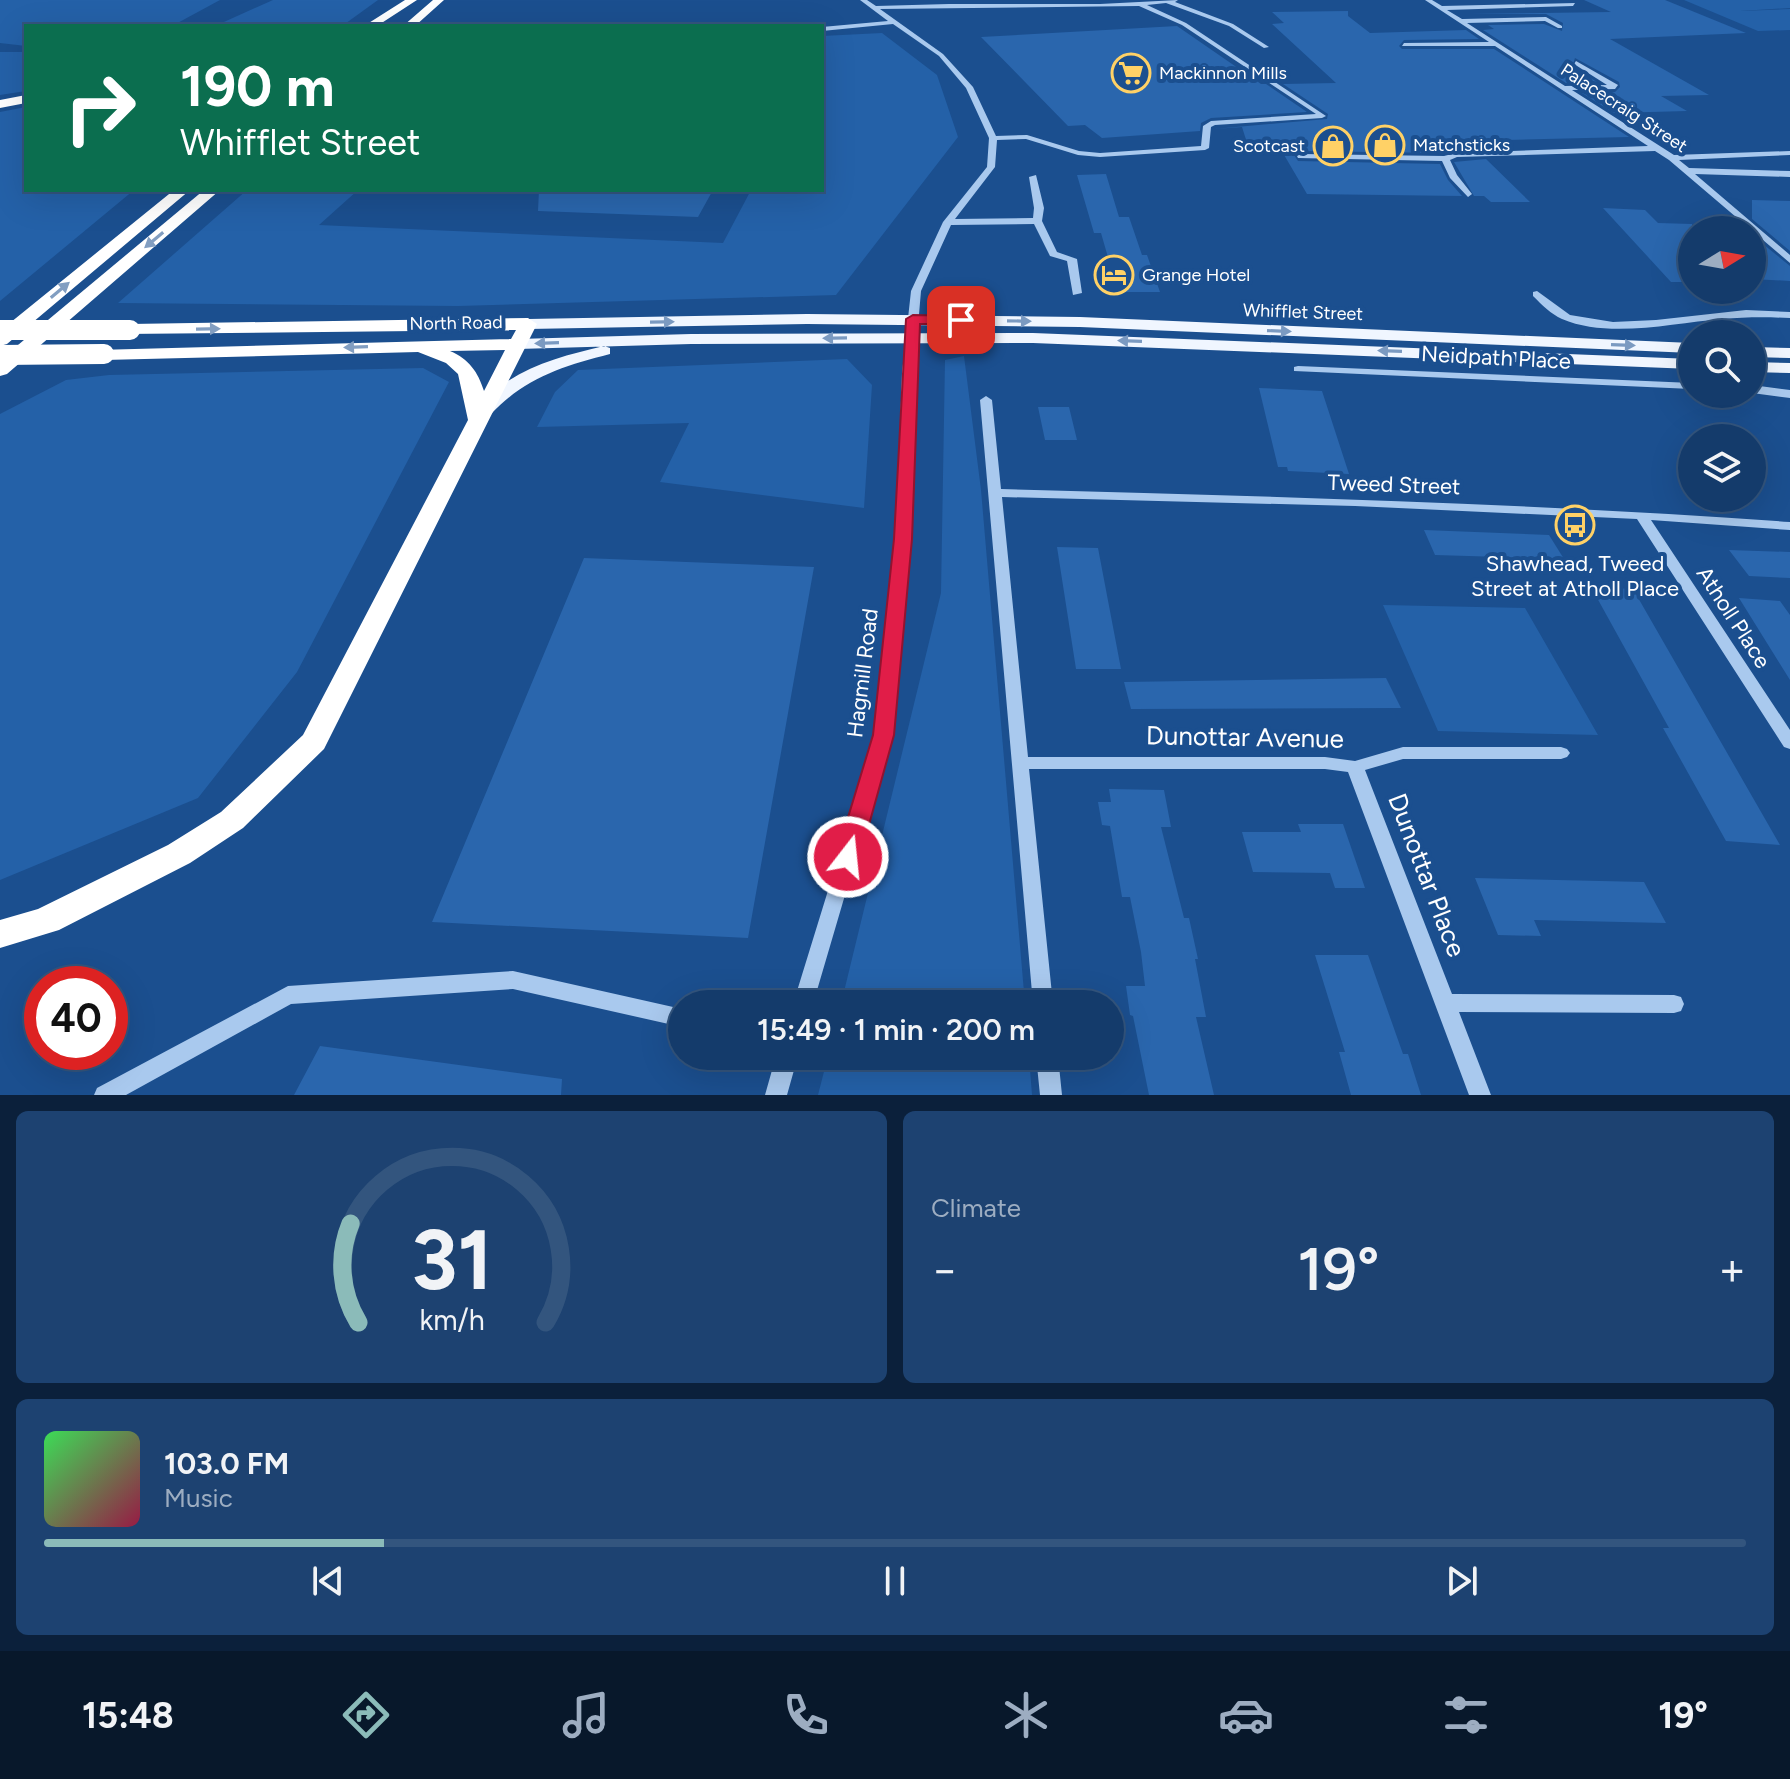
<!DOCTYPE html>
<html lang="en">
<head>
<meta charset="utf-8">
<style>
	:root { --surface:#143b6b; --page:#1d4271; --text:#f1f3f6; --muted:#9dadc1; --line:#33557e; --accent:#8bbbb9 }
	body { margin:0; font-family:Figtree,sans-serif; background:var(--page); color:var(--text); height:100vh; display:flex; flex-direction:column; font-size:30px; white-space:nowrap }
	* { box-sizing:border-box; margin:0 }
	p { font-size:26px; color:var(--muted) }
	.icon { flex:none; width:44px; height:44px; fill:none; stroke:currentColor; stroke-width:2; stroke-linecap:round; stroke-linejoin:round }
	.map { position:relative; height:1095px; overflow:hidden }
	.sheet { display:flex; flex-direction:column; gap:16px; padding:16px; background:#0b203b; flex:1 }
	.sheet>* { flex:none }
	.hud { position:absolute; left:24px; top:24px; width:800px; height:168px; border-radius:0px; box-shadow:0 8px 32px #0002,0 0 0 2px var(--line); background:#0b6e4f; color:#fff; overflow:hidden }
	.needle { width:52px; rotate:79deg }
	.buttons { position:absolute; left:1678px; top:216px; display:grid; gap:16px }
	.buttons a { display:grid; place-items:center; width:88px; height:88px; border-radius:50%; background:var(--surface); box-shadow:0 8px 32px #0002,0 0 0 2px var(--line); font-size:40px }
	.speed { position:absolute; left:24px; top:966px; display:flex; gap:16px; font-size:40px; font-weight:700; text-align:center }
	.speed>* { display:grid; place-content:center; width:104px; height:104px; border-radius:50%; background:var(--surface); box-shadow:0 8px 32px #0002,0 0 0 2px var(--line); line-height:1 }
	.speed .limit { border:12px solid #d22; background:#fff; color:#111 }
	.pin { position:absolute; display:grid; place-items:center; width:68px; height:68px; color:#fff; margin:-34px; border-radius:16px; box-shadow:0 4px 12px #0006 }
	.me { position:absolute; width:88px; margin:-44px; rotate:16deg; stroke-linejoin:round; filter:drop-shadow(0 0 6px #0008) }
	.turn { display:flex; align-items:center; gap:28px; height:168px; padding:0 24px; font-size:36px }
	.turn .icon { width:104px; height:104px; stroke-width:2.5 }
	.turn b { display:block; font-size:56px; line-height:68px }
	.big { font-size:60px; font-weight:600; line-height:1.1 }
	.sheet .card { flex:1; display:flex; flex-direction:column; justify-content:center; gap:12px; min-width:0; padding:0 28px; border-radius:12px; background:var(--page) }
	.sheet .dial { align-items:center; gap:0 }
	.dial svg { height:208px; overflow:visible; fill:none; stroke:var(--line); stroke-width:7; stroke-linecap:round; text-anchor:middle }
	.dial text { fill:var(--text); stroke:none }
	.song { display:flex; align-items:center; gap:24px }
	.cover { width:96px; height:96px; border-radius:12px; background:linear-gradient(135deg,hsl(130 70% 55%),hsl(340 70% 35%)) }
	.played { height:8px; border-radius:4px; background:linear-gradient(90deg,var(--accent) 20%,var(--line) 20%) }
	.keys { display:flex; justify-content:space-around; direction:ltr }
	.heat { display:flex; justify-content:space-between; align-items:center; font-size:44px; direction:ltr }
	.sheet .tiles { flex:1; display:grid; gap:16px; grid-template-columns:1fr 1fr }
	.card:last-child { grid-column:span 2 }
	.trip { position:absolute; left:668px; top:990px; width:456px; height:80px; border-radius:40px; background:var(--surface); box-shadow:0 8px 32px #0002,0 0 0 2px var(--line); font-weight:600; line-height:80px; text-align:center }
	.tab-bar { display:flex; height:128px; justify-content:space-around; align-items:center; background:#08182b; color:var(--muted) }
	.tab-bar .icon { width:56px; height:56px }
	.tab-bar .current { color:var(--accent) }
	.tab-bar b { font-size:36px; color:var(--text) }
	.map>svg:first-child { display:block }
	.green { fill:#2461a8 }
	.building { fill:#2a66ad }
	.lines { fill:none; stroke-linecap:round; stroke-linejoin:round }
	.minor { fill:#a9c9ee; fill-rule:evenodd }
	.major { fill:#f0f6ff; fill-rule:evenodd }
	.highway { fill:#fff; fill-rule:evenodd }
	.highway-bridge { stroke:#fff; stroke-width:20 }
	.oneway { fill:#829ec1 }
	.oneway2 { fill:#7b9ac1 }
	.route { fill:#e11d48; stroke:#92132f; stroke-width:2 }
	.labels { text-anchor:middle; stroke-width:8; stroke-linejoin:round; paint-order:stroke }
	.far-poi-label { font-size:18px; fill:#fff; stroke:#1b4f8f; text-anchor:start }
	.far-street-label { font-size:18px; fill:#fff; stroke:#1b4f8f }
	.street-label { font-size:22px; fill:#fff; stroke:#1b4f8f }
	.poi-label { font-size:22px; fill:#fff; stroke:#1b4f8f }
	.near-street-label { font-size:26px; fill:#fff; stroke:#1b4f8f }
</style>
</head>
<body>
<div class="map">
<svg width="1790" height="1095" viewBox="0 0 1790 1095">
	<rect width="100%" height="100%" fill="#1b4f8f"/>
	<path class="green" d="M0 0H220L172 26H26V46L0 43Z
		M273 0H378L342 26H215Z
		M1684 0H1790V8L1740 11 1790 9V30L1758 31Z
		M882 33 937 75 958 137 836 295 458 306 118 303 247 190H358L319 225 723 243 751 190H822V36Z
		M0 52H26V91L0 95Z
		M26 107V190H134L0 301V112Z
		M964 356 981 490 1025 1004H841L941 593 945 360Z
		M847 359 872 385 864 508 660 482 689 423 537 427 555 392 578 370Z
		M423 368 449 382 297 672 198 798 0 880V414L66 380 109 375Z
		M1383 605 1525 608 1598 735 1438 731Z
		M828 1056H1029L1032 1095H818Z"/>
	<path class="building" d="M1584 0H1665L1746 33 1610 39 1709 95 1661 96 1687 111 1614 113 1582 93 1615 92 1620 87 1619 82 1575 58 1572 67 1597 82 1566 83 1483 30 1494 29 1488 25 1544 24 1562 31 1563 23 1546 14H1470L1611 12Z
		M1348 11V16L1370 33 1466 30 1479 39 1404 40 1399 46 1402 49H1494L1629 137 1468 141 1476 149 1444 153 1301 151 1294 155 1298 161 1440 164 1448 180 1462 196 1307 194 1280 148 1248 146 1242 127 1214 129 1327 119 1328 114 1283 84 1336 83 1272 24 1284 23 1272 12Z
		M1177 26 1261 84H1266L1307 112 1211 118 1201 123 1200 131 1102 138 1085 125 1068 126 981 37Z
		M1486 159 1530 202H1491L1484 196H1474L1454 162Z
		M1106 174 1119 217H1129L1142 255H1147L1160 292H1118L1101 233H1094L1077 175Z
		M539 190H713L698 217 538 211Z
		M1752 200 1790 201V251L1752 219Z
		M1603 208 1645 210 1658 223 1692 224V282H1671Z
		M1752 235 1790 266V281L1752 279Z
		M1259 388 1322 391 1349 474 1288 471 1287 467H1278Z
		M1038 407H1069L1077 440H1045Z
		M1424 530 1549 535 1564 559 1435 555Z
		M1057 547 1098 548 1121 669H1076Z
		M1729 550 1790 552V578L1749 576Z
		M584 558 814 567 748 938 432 922Z
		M1591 587 1633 589 1780 845 1726 841 1663 728H1669Z
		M1739 598 1780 601 1790 615V680Z
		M1386 678 1401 708 1131 709 1124 682Z
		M1109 789 1164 790 1171 827H1161L1184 918H1189L1198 959H1195L1206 1017H1196L1214 1095H1149L1133 1016 1130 1015 1126 986H1145L1141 952 1130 897H1122L1110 826 1102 825 1098 802H1111Z
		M1298 824H1343L1365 888H1335L1330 873 1253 872 1242 832H1301Z
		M1475 878 1644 882 1666 923 1534 920 1541 936 1498 935Z
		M1315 955H1368L1403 1054H1408L1421 1095H1351L1339 1052H1345Z
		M320 1046 562 1079 561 1095H294Z"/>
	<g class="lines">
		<path class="minor" d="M860 0H867L876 6 949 4H1100L1178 0 1175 2 1233 24 1269 47 1264 48 1229 26 1166 3 1147 5 1186 23 1326 116 1322 118 1215 125 1211 127 1209 148 1205 150 1100 157 1078 155 1026 139 997 140 995 167 955 219 1033 218 1034 208 1029 177 1036 175 1044 208 1042 221 1057 252 1077 259 1082 293 1073 295 1067 261 1050 256 1034 224 951 225 921 291 914 373 910 539 892 735 813 1004H793L876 735 896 539 902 373 911 291 943 222 987 167 989 138 966 88 939 56 893 24 822 31V27L888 21ZM1139 6 1182 25 1316 114 1211 121 1203 126 1201 146 1100 153 1079 151 1027 135 996 136 973 87 943 54 880 9Z
			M1425 0H1432L1442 6 1575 3 1573 6 1447 10 1462 19 1546 17 1562 26V28H1558L1545 21 1467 23 1565 86 1607 85 1574 64 1576 61 1618 85 1615 89 1572 90 1674 155 1790 151V155L1679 160 1689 168 1790 171V177L1695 174 1790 255V263L1669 160 1655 151 1457 157 1450 160 1457 175 1472 194 1468 197 1450 178 1442 161 1298 158 1297 156 1301 154 1444 156 1456 153 1648 146 1495 46H1402L1404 43 1489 42Z
			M1537 291 1570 315 1613 322 1656 320 1746 310 1790 312V318C1767 317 1745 317 1722 319 1673 323 1609 339 1562 319 1551 314 1542 305 1533 296V292Z
			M1298 366 1692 383V389L1294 371V367Z
			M1752 385 1790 390V398L1752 393Z
			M986 396 992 400 1001 489C1264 496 1527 503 1790 522V530L1651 520 1790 730V749L1784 747 1637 519 1355 506 1002 497 1028 757H1325L1355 761 1403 747H1561L1567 749 1570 753 1567 757 1561 759H1403L1365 770 1452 994 1674 995 1681 997 1684 1004 1681 1011 1674 1013 1459 1012 1491 1095H1469L1348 772 1325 769H1029L1053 1004H1033L980 400Z
			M513 971 682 1009V1027L513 989 291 1004 126 1095H94L97 1088 288 986Z
			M776 1056H798L787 1095H765Z
			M1036 1056H1058L1062 1095H1040Z"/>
		<path class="major" d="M807 314 1080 317 1692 343V353L1080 327 807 324 528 329 520 324 528 319Z
			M1033 333 1692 359V369L1033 343 691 344 518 349 510 344 518 339 691 334Z
			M604 346 610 348V354C563 366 525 378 491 414H479L476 410C507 370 557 357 604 346Z
			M1752 347 1790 348V358L1752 357Z
			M1752 362 1790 363V373L1752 372Z"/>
		<path class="highway" d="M405 0H417L377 26H364Z
			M433 0H444L415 26H403Z
			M26 95V103L0 108V100Z
			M174 190H190L7 344 0 346V331Z
			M204 190H220L7 374 0 376V360Z
			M528 318 537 324 324 749 243 828 190 863 59 930 0 948V920L38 909 168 845 221 812 303 735 468 420 458 374 446 363 418 352 104 360 94 354 97 350 511 339 516 330 123 334 121 330 123 326 130 324ZM505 350 484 391C478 372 469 359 450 351Z"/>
		<path class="highway-bridge" d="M0 330H130
			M0 355 104 354"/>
	</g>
	<defs><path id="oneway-solid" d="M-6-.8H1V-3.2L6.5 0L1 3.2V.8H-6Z" transform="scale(2)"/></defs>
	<g class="oneway">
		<use href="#oneway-solid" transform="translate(154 240) rotate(140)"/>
		<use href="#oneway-solid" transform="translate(60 290) rotate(-40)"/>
		<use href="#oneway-solid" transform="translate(208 329) rotate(-1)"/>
		<use href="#oneway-solid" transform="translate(356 347) rotate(178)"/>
	</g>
	<g class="oneway2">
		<use href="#oneway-solid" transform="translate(1019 321) rotate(1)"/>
		<use href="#oneway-solid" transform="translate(662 322) rotate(-1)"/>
		<use href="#oneway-solid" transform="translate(1279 331) rotate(2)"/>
		<use href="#oneway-solid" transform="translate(835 338) rotate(179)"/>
		<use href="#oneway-solid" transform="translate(1130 341) rotate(-178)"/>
		<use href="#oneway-solid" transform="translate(547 343) rotate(178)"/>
		<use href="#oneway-solid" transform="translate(1623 345) rotate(2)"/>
		<use href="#oneway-solid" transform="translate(1390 351) rotate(-178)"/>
	</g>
	<path class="route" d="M913 315 961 316 968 320 961 324H920L912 539 894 735 860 857 857 864 848 867 840 864 836 857 873 735 894 539 906 319Z"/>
	<defs>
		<g id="supermarket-ring" transform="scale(2)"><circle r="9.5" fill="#1b4f8f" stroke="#ffd166" stroke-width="1.5"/><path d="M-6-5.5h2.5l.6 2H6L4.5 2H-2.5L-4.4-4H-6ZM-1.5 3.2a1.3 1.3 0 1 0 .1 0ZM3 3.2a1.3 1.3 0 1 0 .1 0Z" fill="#ffd166"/></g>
		<g id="shop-ring" transform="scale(2)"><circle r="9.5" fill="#1b4f8f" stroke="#ffd166" stroke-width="1.5"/><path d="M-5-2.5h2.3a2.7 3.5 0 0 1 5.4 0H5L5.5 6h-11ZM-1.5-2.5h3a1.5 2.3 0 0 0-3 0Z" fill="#ffd166"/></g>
		<g id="hotel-ring" transform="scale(2)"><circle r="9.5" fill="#1b4f8f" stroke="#ffd166" stroke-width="1.5"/><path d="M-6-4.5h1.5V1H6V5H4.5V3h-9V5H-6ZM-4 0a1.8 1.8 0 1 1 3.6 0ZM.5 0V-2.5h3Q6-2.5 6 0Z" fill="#ffd166"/></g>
		<g id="bus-ring" transform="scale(2)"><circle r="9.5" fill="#1b4f8f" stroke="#ffd166" stroke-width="1.5"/><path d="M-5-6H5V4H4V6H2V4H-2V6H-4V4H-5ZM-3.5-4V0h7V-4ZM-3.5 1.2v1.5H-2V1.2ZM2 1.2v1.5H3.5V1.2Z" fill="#ffd166"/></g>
	</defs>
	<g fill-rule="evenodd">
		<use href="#supermarket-ring" x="1131" y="73"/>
		<use href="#shop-ring" x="1385" y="145"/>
		<use href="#shop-ring" x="1333" y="146"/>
		<use href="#hotel-ring" x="1114" y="275"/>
		<use href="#bus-ring" x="1575" y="525"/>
	</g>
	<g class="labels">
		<g class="far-poi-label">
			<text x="1159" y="79">Mackinnon Mills</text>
			<text x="1413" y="151">Matchsticks</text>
			<text x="1305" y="152" text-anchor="end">Scotcast</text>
			<text x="1142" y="281">Grange Hotel</text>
		</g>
		<g class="far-street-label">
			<text transform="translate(1624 108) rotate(33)" y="6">Palacecraig Street</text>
			<text transform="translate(1303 312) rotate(2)" y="6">Whifflet Street</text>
			<text transform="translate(456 323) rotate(-1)" y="6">North Road</text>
		</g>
		<g class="street-label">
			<text transform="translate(1496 357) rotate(3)" y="8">Neidpath Place</text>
			<text transform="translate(1394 484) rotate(2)" y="8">Tweed Street</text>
			<text transform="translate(1734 617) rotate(57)" y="8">Atholl Place</text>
			<text transform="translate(862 673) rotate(-83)" y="8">Hagmill Road</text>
		</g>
		<g class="poi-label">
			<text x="1575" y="571">Shawhead, Tweed<tspan x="1575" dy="25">Street at Atholl Place</tspan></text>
		</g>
		<g class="near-street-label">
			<text transform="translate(1245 737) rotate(1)" y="9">Dunottar Avenue</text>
			<text transform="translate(1427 875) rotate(69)" y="9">Dunottar Place</text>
		</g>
	</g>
</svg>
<div class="buttons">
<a><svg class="needle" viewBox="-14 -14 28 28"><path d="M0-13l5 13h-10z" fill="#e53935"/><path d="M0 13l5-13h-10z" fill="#9dadc1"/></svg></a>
<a><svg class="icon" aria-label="search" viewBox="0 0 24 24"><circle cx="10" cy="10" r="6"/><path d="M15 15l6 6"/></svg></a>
<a><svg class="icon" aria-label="layers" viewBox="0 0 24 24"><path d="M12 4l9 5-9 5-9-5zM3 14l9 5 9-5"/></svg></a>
</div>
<div class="speed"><div class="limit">40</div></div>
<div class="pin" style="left:961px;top:320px;background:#d93025"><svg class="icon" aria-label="arrive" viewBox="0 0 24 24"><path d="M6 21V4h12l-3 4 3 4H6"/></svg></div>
<svg class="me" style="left:848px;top:857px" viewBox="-20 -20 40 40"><circle r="17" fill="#e11d48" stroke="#fff" stroke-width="3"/><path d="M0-11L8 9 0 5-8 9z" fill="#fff"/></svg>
<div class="trip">15:49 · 1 min · 200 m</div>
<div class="hud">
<div class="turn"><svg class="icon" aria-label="right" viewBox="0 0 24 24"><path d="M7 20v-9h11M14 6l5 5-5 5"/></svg><div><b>190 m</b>Whifflet Street</div></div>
</div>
</div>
<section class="sheet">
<div class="tiles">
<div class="card dial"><svg viewBox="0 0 100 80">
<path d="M14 69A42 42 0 1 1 86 69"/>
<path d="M14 69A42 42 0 0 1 11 31" stroke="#8bbbb9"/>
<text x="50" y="56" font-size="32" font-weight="700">31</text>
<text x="50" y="72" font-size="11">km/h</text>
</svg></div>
<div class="card"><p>Climate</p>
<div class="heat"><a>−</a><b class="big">19°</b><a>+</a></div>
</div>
<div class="card">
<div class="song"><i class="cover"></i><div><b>103.0 FM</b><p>Music</p></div></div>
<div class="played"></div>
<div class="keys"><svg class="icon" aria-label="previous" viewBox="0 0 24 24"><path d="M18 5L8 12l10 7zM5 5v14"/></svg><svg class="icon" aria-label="pause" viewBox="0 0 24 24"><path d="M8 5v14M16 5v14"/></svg><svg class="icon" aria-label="next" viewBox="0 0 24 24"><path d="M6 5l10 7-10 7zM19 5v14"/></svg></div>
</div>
</div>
</section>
<nav class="tab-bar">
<b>15:48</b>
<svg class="icon current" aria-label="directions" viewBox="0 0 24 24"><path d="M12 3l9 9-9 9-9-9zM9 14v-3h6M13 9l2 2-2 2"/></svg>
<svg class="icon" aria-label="music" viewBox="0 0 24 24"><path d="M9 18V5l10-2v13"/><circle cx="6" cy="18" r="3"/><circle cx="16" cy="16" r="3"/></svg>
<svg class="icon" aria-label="phone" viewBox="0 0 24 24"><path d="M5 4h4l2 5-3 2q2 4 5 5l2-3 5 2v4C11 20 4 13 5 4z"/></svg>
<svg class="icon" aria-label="climate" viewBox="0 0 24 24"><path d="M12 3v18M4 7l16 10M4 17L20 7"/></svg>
<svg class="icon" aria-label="car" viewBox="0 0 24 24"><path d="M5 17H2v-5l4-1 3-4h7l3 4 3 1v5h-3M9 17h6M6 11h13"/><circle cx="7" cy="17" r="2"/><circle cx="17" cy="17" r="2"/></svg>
<svg class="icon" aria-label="filters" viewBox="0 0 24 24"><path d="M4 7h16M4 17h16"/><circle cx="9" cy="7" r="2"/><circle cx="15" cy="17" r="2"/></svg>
<b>19°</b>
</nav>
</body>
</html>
